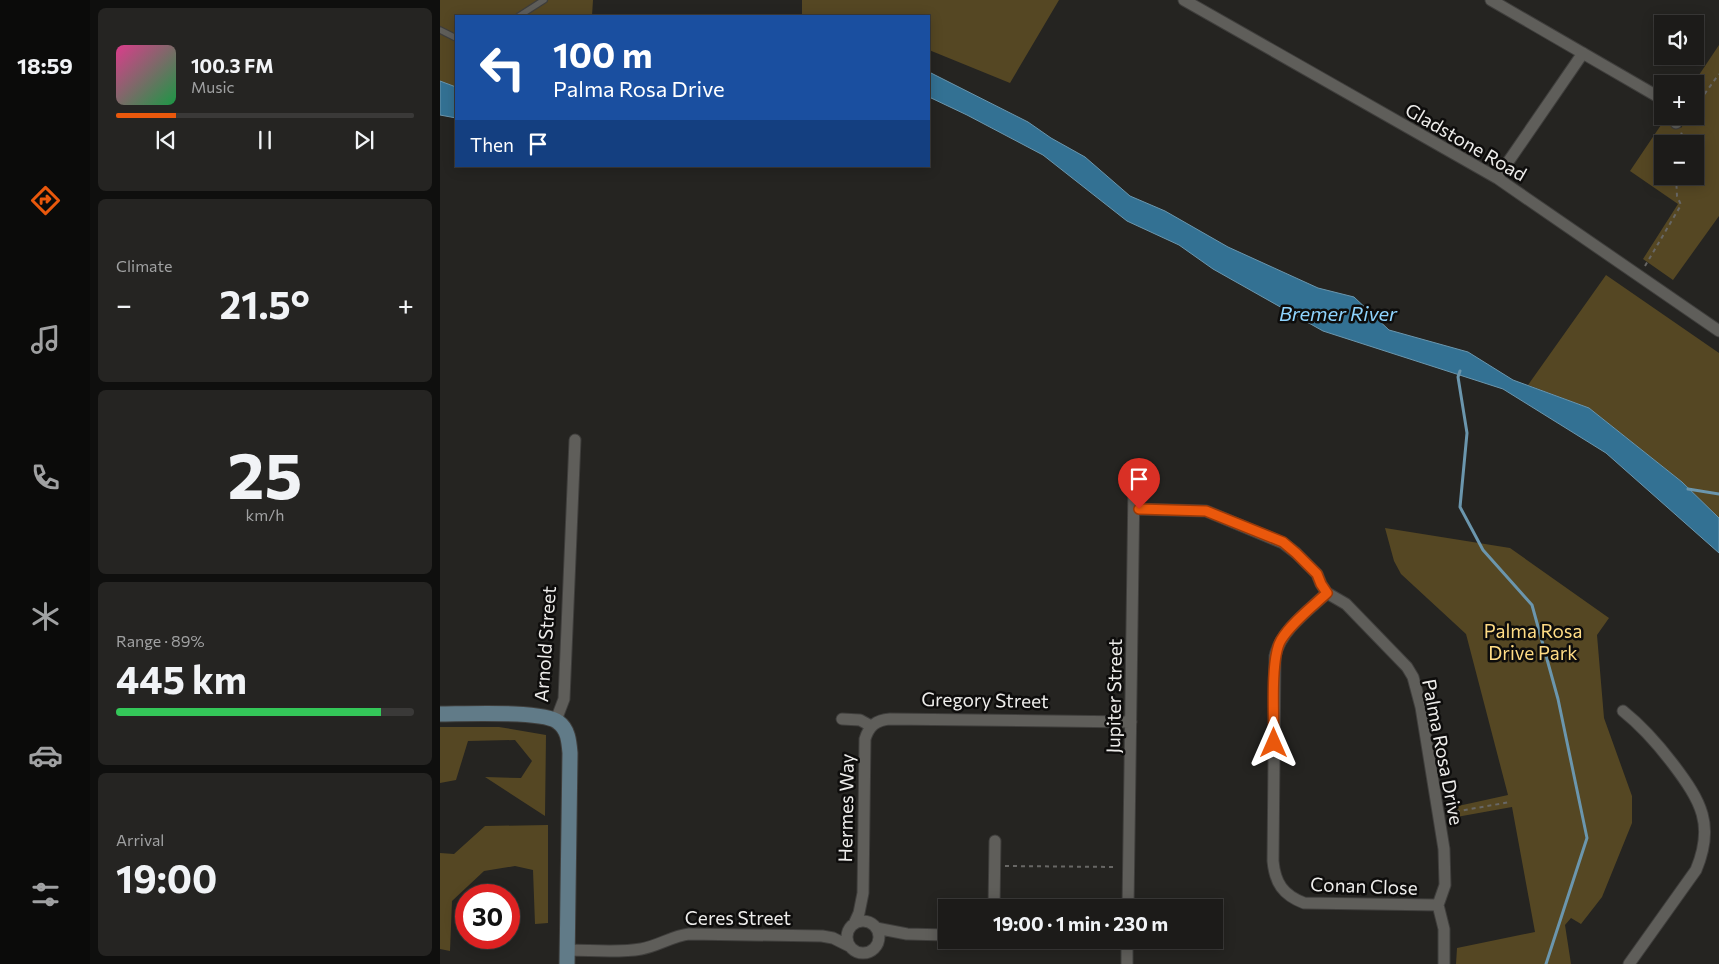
<!DOCTYPE html>
<html lang="en">
<head>
<meta charset="utf-8">
<style>
	:root { --surface:#1c1b19; --page:#252422; --text:#f1f3f6; --muted:#a0a1a2; --line:#3a3938; --accent:#ea580c }
	body { margin:0; font-family:Commissioner,sans-serif; background:var(--page); color:var(--text); height:100vh; display:flex; flex-direction:column; font-size:19px; white-space:nowrap }
	* { box-sizing:border-box; margin:0 }
	p { font-size:16px; color:var(--muted) }
	.icon { flex:none; width:28px; height:28px; fill:none; stroke:currentColor; stroke-width:2; stroke-linecap:round; stroke-linejoin:round }
	.map { position:relative; flex:1; overflow:hidden }
	.side { display:flex; flex-direction:column; gap:8px; padding:8px; background:#0f0f0e; width:350px }
	.side>* { flex:none }
	.guide { position:absolute; left:15px; top:15px; width:475px; height:152px; border-radius:0px; box-shadow:0 2px 12px #0003,0 0 0 1px var(--line); background:#1a4fa0; color:#fff; overflow:hidden }
	.buttons { position:absolute; left:1214px; top:15px; display:grid; gap:10px }
	.buttons a { display:grid; place-items:center; width:50px; height:50px; border-radius:0px; background:var(--surface); box-shadow:0 2px 12px #0003,0 0 0 1px var(--line); font-size:25px }
	.speed { position:absolute; left:15px; top:884px; display:flex; gap:10px; font-size:25px; font-weight:700; text-align:center }
	.speed>* { display:grid; place-content:center; width:65px; height:65px; border-radius:50%; background:var(--surface); box-shadow:0 2px 12px #0003,0 0 0 1px var(--line); line-height:1 }
	.speed .limit { border:8px solid #d22; background:#fff; color:#111 }
	.pin { position:absolute; display:grid; place-items:center; width:42px; height:42px; color:#fff; margin:-51px -21px; border-radius:50% 50% 50% 0; rotate:-45deg; box-shadow:0 0 5px #0007 }
	.pin .icon { rotate:45deg }
	.me { position:absolute; width:55px; margin:-28px; rotate:0deg; stroke-linejoin:round; filter:drop-shadow(0 0 4px #0008) }
	.turn { display:flex; align-items:center; gap:18px; height:105px; padding:0 15px; font-size:22px }
	.turn .icon { width:65px; height:65px; stroke-width:2.5 }
	.turn b { display:block; font-size:35px; line-height:42px }
	.then { display:flex; align-items:center; height:48px; padding:0 15px; background:#0003; gap:10px; font-size:19px }
	.big { font-size:38px; font-weight:700; line-height:1.1 }
	.side .widget { flex:1; display:flex; flex-direction:column; justify-content:center; gap:8px; min-width:0; padding:0 18px; border-radius:8px; background:var(--page) }
	.side .dial { align-items:center; gap:0 }
	.dial b { font-size:65px; line-height:1 }
	.song { display:flex; align-items:center; gap:15px }
	.cover { width:60px; height:60px; border-radius:8px; background:linear-gradient(135deg,hsl(330 70% 55%),hsl(140 70% 35%)) }
	.played { height:5px; border-radius:2px; background:linear-gradient(90deg,var(--accent) 20%,var(--line) 20%) }
	.keys { display:flex; justify-content:space-around; direction:ltr }
	.heat { display:flex; justify-content:space-between; align-items:center; font-size:28px; direction:ltr }
	.charge { height:8px; border-radius:4px; background:linear-gradient(90deg,#34c759 89%,var(--line) 0) }
	.trip { position:absolute; left:498px; top:899px; width:285px; height:50px; border-radius:0px; background:var(--surface); box-shadow:0 2px 12px #0003,0 0 0 1px var(--line); font-weight:700; line-height:50px; text-align:center }
	main { display:flex; flex:1; min-height:0 }
	.dock { display:flex; flex-direction:column; width:90px; justify-content:space-around; align-items:center; background:#0b0b0a; color:var(--muted) }
	.dock .icon { width:35px; height:35px }
	.dock .on { color:var(--accent) }
	.dock b { font-size:22px; color:var(--text) }
	.map>svg:first-child { display:block }
	.green { fill:#554723; fill-rule:evenodd }
	.water { fill:#337193; stroke:#6b96ad }
	.lines { fill:none; stroke-linecap:round; stroke-linejoin:round }
	.stream { stroke:#6b96ad; stroke-width:3 }
	.lane-casing { stroke:#3f3e3c; stroke-width:8 }
	.street-casing { stroke:#3f3e3c; stroke-width:13 }
	.secondary-casing { stroke:#3f3e3c; stroke-width:17 }
	.path { stroke:#686765; stroke-width:2; stroke-dasharray:4 4; stroke-linecap:butt }
	.lane { stroke:#5f5e5a; stroke-width:5.5 }
	.street { stroke:#5f5e5a; stroke-width:11 }
	.secondary { stroke:#617b88; stroke-width:15 }
	.route-casing { stroke:#983908; stroke-width:12 }
	.route { stroke:#ea580c; stroke-width:9 }
	.labels { text-anchor:middle; stroke-width:5; stroke-linejoin:round; paint-order:stroke }
	.street-label { font-size:19px; fill:#eeedeb; stroke:#0e0d0c }
	.park-label { font-size:19px; fill:#ffdc85; stroke:#0e0d0c }
	.water-label { font-size:20px; font-style:italic; fill:#8fd4fe; stroke:#0e0d0c }
</style>
</head>
<body>
<main>
<nav class="dock">
<b>18:59</b>
<svg class="icon on" aria-label="directions" viewBox="0 0 24 24"><path d="M12 3l9 9-9 9-9-9zM9 14v-3h6M13 9l2 2-2 2"/></svg>
<svg class="icon" aria-label="music" viewBox="0 0 24 24"><path d="M9 18V5l10-2v13"/><circle cx="6" cy="18" r="3"/><circle cx="16" cy="16" r="3"/></svg>
<svg class="icon" aria-label="phone" viewBox="0 0 24 24"><path d="M5 4h4l2 5-3 2q2 4 5 5l2-3 5 2v4C11 20 4 13 5 4z"/></svg>
<svg class="icon" aria-label="climate" viewBox="0 0 24 24"><path d="M12 3v18M4 7l16 10M4 17L20 7"/></svg>
<svg class="icon" aria-label="car" viewBox="0 0 24 24"><path d="M5 17H2v-5l4-1 3-4h7l3 4 3 1v5h-3M9 17h6M6 11h13"/><circle cx="7" cy="17" r="2"/><circle cx="17" cy="17" r="2"/></svg>
<svg class="icon" aria-label="filters" viewBox="0 0 24 24"><path d="M4 7h16M4 17h16"/><circle cx="9" cy="7" r="2"/><circle cx="15" cy="17" r="2"/></svg>
</nav>
<section class="side">
<div class="widget">
<div class="song"><i class="cover"></i><div><b>100.3 FM</b><p>Music</p></div></div>
<div class="played"></div>
<div class="keys"><svg class="icon" aria-label="previous" viewBox="0 0 24 24"><path d="M18 5L8 12l10 7zM5 5v14"/></svg><svg class="icon" aria-label="pause" viewBox="0 0 24 24"><path d="M8 5v14M16 5v14"/></svg><svg class="icon" aria-label="next" viewBox="0 0 24 24"><path d="M6 5l10 7-10 7zM19 5v14"/></svg></div>
</div>
<div class="widget"><p>Climate</p>
<div class="heat"><a>−</a><b class="big">21.5°</b><a>+</a></div>
</div>
<div class="widget dial"><b>25</b><p>km/h</p></div>
<div class="widget"><p>Range · 89%</p><b class="big">445 km</b><div class="charge"></div></div>
<div class="widget"><p>Arrival</p><b class="big">19:00</b></div>
</section>
<div class="map">
<svg width="1279" height="964" viewBox="0 0 1279 964">
	<rect width="100%" height="100%" fill="#252421"/>
	<path class="green" d="M0 0H153L152 16H16V87L0 81Z
		M362 0H619L570 83 489 50V16H362Z
		M1279 45V216L1233 280 1203 259 1238 204 1190 171 1225 119 1241 128 1249 116H1255V106L1260 98 1255 95V84H1253ZM1222 144H1255V176H1222Z
		M1166 275 1279 353V518L1242 482 1149 408 1088 385Z
		M945 528 1070 548 1169 618 1157 635 1164 718 1192 796V823L1162 897 1141 924 1131 918 1125 925 1131 964H1016L1017 948 1095 932 1072 807 1011 818 1009 808 1068 795 1026 634 961 574 954 561Z
		M0 727H59L106 735 105 816 45 777 81 778 92 761 75 740 28 741 16 780 0 783Z
		M108 825V923L95 924 93 870 75 866 44 871 12 901 10 951 0 949V853L14 854 45 826Z"/>
	<path class="water" d="M489 72 588 122 611 138 645 157 690 196 725 211 788 247 878 288 914 297 949 330 1028 352 1073 380 1149 408 1242 482 1279 518V553L1166 453 1063 389 883 331 773 269 739 245 687 221 603 155 527 115 489 97Z
		M0 81 16 87V118L0 115Z"/>
	<g class="lines">
		<path class="stream" d="M1020 371 1018 377 1027 433 1020 507 1043 550 1092 605 1118 699 1147 838 1106 964
			M1248 489 1279 494"/>
		<g class="lane-casing">
			<path id="lane" d="M79 16 104 0
				M0 30 16 38"/>
		</g>
		<g class="street-casing">
			<path id="street" d="M744 0 1057 178 1279 331
				M1051 0 1222 99
				M1236 123 1239 116
				M1057 178 1143 53
				M694 509 766 511 843 543 856 553 877 574 881 584 887 593 906 604 967 667 973 677 981 707 1004 849 1005 885 998 905 1004 929V964
				M887 593C868 611 841 630 835 656L833 861C835 883 843 895 864 903L998 905
				M1183 711C1203 727 1217 743 1233 764 1261 801 1275 825 1256 870L1189 964
				M402 719 420 720 431 726
				M116 720 124 699 135 440
				M554 908 555 841
				M688 908 694 484
				M407 937a16 16 0 1 1 32 0a16 16 0 1 1-32 0Z
				M414 924 419 913 423 893 425 739C429 726 436 720 450 719L691 722
				M436 928 467 934 506 935
				M128 950C151 950 178 953 201 949 218 946 232 936 249 934L382 936 393 938 409 946
				M687 964V940"/>
		</g>
		<g class="secondary-casing">
			<path id="secondary" d="M0 714C23 714 103 710 118 722 128 729 129 741 130 753L127 964"/>
		</g>
		<path class="path" d="M1255 107 1279 74
			M1238 144 1242 132
			M1205 266 1241 205 1237 196 1236 176
			M1008 813 1070 802
			M565 866 677 867"/>
		<use href="#lane" class="lane"/>
		<use href="#street" class="street"/>
		<use href="#secondary" class="secondary"/>
	</g>
	<g class="lines">
		<g class="route-casing">
			<path id="route" d="M699 509 766 511 843 542 856 553 877 574 881 584 887 593C873 606 851 623 841 640 830 658 834 719 834 743"/>
		</g>
		<use href="#route" class="route"/>
	</g>
	<g class="labels">
		<g class="street-label">
			<text transform="translate(1026 142) rotate(30)" y="7">Gladstone Road</text>
			<text transform="translate(105 644) rotate(-86)" y="7">Arnold Street</text>
			<text transform="translate(674 696) rotate(-89)" y="7">Jupiter Street</text>
			<text transform="translate(545 700) rotate(1)" y="7">Gregory Street</text>
			<text transform="translate(1003 752) rotate(79)" y="7">Palma Rosa Drive</text>
			<text transform="translate(406 808) rotate(-89)" y="7">Hermes Way</text>
			<text transform="translate(924 886) rotate(2)" y="7">Conan Close</text>
			<text x="298" y="925">Ceres Street</text>
		</g>
		<g class="park-label">
			<text x="1093" y="638">Palma Rosa<tspan x="1093" dy="22">Drive Park</tspan></text>
		</g>
		<g class="water-label">
			<text x="898" y="321">Bremer River</text>
		</g>
	</g>
</svg>
<div class="buttons">
<a><svg class="icon" aria-label="sound" viewBox="0 0 24 24"><path d="M4 9h4l5-4v14l-5-4H4zM17 9q2 3 0 6"/></svg></a>
<a>+</a>
<a>−</a>
</div>
<div class="speed"><div class="limit">30</div></div>
<div class="pin" style="left:699px;top:509px;background:#d93025"><svg class="icon" aria-label="arrive" viewBox="0 0 24 24"><path d="M6 21V4h12l-3 4 3 4H6"/></svg></div>
<svg class="me" style="left:834px;top:743px" viewBox="-20 -20 40 40"><path d="M0-17L14 15 0 8-14 15z" fill="#ea580c" stroke="#fff" stroke-width="4"/></svg>
<div class="trip">19:00 · 1 min · 230 m</div>
<div class="guide">
<div class="turn"><svg class="icon" aria-label="left" viewBox="0 0 24 24"><path d="M17 20v-9H6M10 6l-5 5 5 5"/></svg><div><b>100 m</b>Palma Rosa Drive</div></div>
<div class="then">Then<svg class="icon" aria-label="arrive" viewBox="0 0 24 24"><path d="M6 21V4h12l-3 4 3 4H6"/></svg></div>
</div>
</div>
</main>
</body>
</html>
